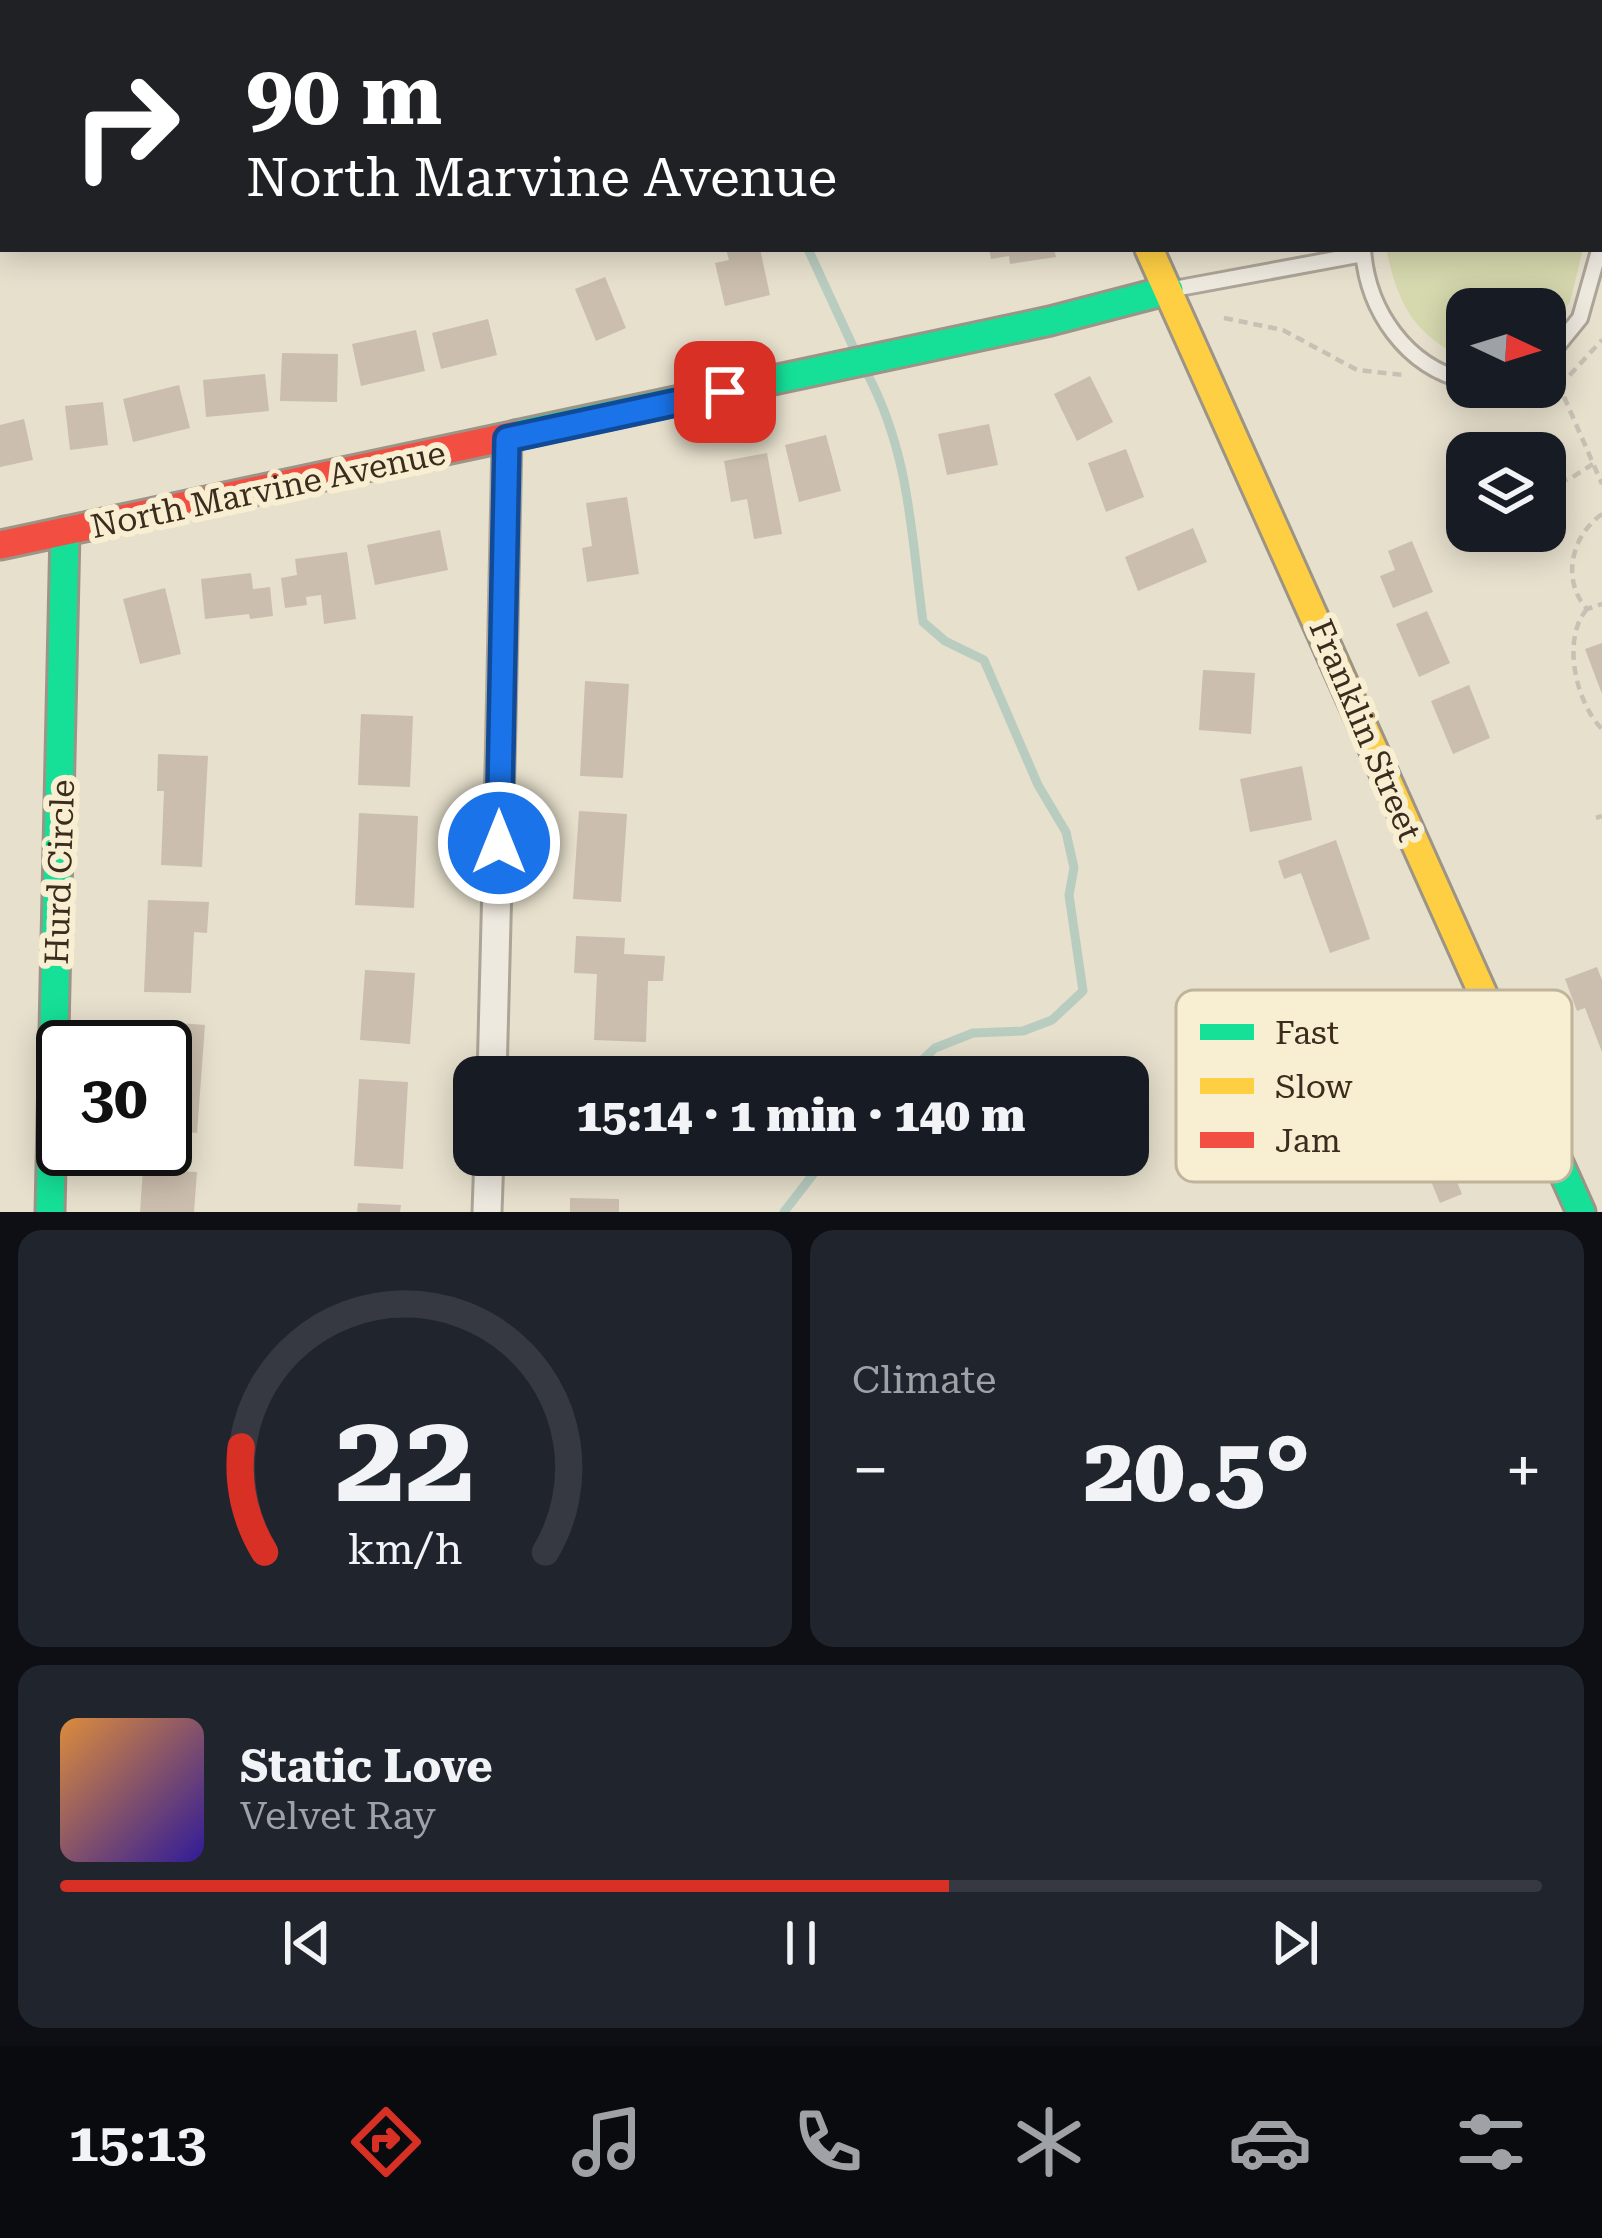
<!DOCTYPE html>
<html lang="en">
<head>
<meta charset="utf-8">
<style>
	:root { --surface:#171b24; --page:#20242c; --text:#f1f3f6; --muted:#9ea1a6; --line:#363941; --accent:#d93025 }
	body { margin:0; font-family:"Roboto Serif",serif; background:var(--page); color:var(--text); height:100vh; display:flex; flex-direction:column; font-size:45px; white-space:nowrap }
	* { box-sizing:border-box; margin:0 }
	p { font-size:39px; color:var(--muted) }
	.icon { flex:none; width:66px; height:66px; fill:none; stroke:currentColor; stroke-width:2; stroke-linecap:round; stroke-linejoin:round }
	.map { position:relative; height:1212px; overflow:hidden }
	.panel { display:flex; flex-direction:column; gap:18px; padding:18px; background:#0d0f14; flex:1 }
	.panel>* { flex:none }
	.top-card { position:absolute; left:0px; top:0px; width:1602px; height:252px; box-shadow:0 6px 30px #0003; background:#202124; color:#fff; overflow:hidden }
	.needle { width:78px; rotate:94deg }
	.tools { position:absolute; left:1446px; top:288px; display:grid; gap:24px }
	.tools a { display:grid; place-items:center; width:120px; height:120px; border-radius:24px; background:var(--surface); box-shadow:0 6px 30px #0003; font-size:60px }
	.speed { position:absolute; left:36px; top:1020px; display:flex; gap:24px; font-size:60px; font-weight:700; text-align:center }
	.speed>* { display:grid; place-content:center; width:156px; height:156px; border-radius:50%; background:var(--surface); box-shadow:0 6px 30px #0003; line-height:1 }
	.speed .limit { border:6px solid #111; border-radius:18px; background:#fff; color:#111 }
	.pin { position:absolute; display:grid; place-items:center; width:102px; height:102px; color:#fff; margin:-51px; border-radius:24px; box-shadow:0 6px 18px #0006 }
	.me { position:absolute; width:132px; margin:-66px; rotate:0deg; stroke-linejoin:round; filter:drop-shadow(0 0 9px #0008) }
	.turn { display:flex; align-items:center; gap:42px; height:252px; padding:0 48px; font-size:54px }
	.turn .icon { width:156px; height:156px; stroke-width:2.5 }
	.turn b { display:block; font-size:84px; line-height:102px }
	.big { font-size:90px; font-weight:800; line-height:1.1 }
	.panel .tile { flex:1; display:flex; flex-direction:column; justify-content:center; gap:18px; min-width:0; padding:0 42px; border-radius:24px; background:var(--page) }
	.panel .dial { align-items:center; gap:0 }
	.dial svg { height:312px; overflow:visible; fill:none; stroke:var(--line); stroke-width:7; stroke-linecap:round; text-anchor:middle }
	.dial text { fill:var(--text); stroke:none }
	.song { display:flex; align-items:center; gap:36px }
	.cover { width:144px; height:144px; border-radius:18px; background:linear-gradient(135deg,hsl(30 70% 55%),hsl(250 70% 35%)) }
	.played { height:12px; border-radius:6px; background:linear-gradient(90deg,var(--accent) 60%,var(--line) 60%) }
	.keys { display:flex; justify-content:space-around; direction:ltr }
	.heat { display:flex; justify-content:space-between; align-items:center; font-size:66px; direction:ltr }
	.panel .tiles { flex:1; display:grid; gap:18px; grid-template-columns:1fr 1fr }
	.tile:last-child { grid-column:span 2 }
	.trip { position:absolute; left:453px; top:1056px; width:696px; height:120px; border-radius:24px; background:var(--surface); box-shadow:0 6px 30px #0003; font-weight:800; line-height:120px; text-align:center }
	.menu { display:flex; height:192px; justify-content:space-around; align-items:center; background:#090b0e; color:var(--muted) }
	.menu .icon { width:84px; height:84px }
	.menu .active { color:var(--accent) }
	.menu b { font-size:54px; color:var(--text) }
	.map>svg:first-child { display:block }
	.green { fill:#d6d8ae }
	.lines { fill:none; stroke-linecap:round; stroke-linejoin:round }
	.stream { stroke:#b9ccc0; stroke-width:9 }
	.building { fill:#cbbeae }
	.lane-casing { stroke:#aca496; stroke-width:20 }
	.street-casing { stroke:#aca496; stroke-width:33 }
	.fast-casing { stroke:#9c9486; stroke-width:33 }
	.slow-casing { stroke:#9c9486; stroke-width:33 }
	.jam-casing { stroke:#9c9486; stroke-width:33 }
	.path { stroke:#c7c1b5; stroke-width:4.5; stroke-dasharray:9 6; stroke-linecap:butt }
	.lane { stroke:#eee9df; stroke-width:14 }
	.street { stroke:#eee9df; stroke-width:27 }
	.fast { stroke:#16e098; stroke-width:27 }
	.slow { stroke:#ffcf43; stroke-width:27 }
	.jam { stroke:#f24e42; stroke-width:27 }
	.route-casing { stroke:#114b97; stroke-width:30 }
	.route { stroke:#1a73e8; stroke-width:21 }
	.labels { text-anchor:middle; stroke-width:12; stroke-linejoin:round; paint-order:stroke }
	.street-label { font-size:33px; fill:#3c2c1d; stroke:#f8eed2 }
	.key { fill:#f8eed2; stroke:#c0b49c; stroke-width:3 }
	.key-label { font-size:33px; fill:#3c2c1d }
</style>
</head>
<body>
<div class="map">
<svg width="1602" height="1212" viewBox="0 0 1602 1212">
	<rect width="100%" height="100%" fill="#e7e0cd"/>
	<path class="green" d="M1386 249H1583L1570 302 1545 332V309H1467V360C1413 334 1399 306 1386 249Z"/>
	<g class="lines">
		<path class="stream" d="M664 0 669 3
			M808 249 856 353
			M867 373C910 455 911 533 923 622L945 641 984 660 1038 785 1066 832 1074 868 1069 895 1083 991 1052 1020 1023 1031 973 1033 935 1048 904 1077
			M784 1212 828 1155"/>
	</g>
	<path class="building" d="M726 249H760L770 295 725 306 715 263 729 260Z
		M989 249H1054L1056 257 1010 264 1009 256 991 259Z
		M605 277 626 328 596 341 575 289Z
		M488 319 497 355 441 369 432 333Z
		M416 330 425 371 361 386 352 344Z
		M282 353 338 354 337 402 280 401Z
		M265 374 269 411 206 417 203 380Z
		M1090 376 1113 422 1077 441 1054 394Z
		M179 385 190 428 133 442 123 399Z
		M103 402 108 445 70 450 65 406Z
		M24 419 33 460 0 467V425Z
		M989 424 998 465 947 475 938 434Z
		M826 435 841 491 799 502 785 445Z
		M1126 449 1144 497 1106 512 1088 463Z
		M767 453 782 534 754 539 747 499 731 502 724 461Z
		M627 497 639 574 587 582 582 548 592 546 586 503Z
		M1193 528 1207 562 1138 591 1125 557Z
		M440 530 448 570 375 585 367 545Z
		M1412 541 1433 592 1393 608 1380 576 1395 570 1388 551Z
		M347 552 356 619 324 624 321 595 306 597 307 605 285 608 281 578 297 575 295 559Z
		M251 573 253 589 270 587 273 616 250 619 249 614 205 619 201 579Z
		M165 588 181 654 140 664 123 599Z
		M1427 611 1450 663 1419 677 1396 624Z
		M1602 643V694L1585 649Z
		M1203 670 1255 673 1251 734 1199 730Z
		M585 681 629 684 623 778 580 776Z
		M1469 685 1490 738 1453 754 1431 701Z
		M361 714 413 716 410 787 358 785Z
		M158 754 208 756 202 867 161 865 164 791H157Z
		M1302 766 1312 820 1250 832 1240 779Z
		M579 811 627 814 621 902 573 899Z
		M359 813 418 816 414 908 355 905Z
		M1336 840 1370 939 1330 953 1301 873 1284 879 1278 861Z
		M148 900 209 902 207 933 194 932 191 993 144 992Z
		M576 936 625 938 624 954 665 956 663 981H648L646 1042 594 1040 597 974 574 973Z
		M1597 967 1602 980V1052L1585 1008 1577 1011 1565 979Z
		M365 970 415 973 410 1044 360 1040Z
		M152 1021 205 1025 197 1133 165 1130V1047H150Z
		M359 1079 408 1082 403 1169 354 1166Z
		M1449 1107 1475 1168 1455 1177 1462 1194 1440 1203 1420 1155 1403 1162 1391 1132Z
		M143 1169 197 1172 194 1212H140Z
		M570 1198 619 1199V1212H570Z
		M358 1203 401 1205 400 1212H357Z"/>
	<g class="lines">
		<g class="lane-casing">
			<path id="lane" d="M1301 3V0
				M1599 187 1602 207
				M1363 249C1367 310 1406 367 1467 381
				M1174 289 1363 254
				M1545 361 1580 318 1602 240"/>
		</g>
		<g class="street-casing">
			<path id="street" d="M492 1077C499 864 502 652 507 439
				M487 1212 489 1155"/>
		</g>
		<g class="fast-casing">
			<path id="fast" d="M1027 0 1029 3
				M516 435 1050 321 1169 290
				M1487 1003 1581 1212
				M50 1212 65 531"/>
		</g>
		<g class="slow-casing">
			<path id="slow" d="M1149 249 1487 1003"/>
		</g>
		<g class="jam-casing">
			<path id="jam" d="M0 545 516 435"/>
		</g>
		<path class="path" d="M1552 0 1553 3
			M1581 3V0
			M1599 106 1602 111
			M1224 318 1283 330 1357 370 1404 375
			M1558 383 1602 484
			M1529 394 1568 377 1602 340
			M1469 403 1494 404
			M1528 441 1531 453
			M1545 488 1571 478 1593 464
			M1602 514C1571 536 1561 580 1587 609L1602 604
			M1587 609C1561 639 1576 703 1602 729
			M1596 818 1602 816"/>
		<use href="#lane" class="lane"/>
		<use href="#street" class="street"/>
		<use href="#fast" class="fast"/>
		<use href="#slow" class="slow"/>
		<use href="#jam" class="jam"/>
	</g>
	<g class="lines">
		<g class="route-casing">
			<path id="route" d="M499 843 507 439 725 392"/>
		</g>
		<use href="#route" class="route"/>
	</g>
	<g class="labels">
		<g class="street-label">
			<text transform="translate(268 489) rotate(-12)" y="12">North Marvine Avenue</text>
			<text transform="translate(1366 730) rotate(67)" y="12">Franklin Street</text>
			<text transform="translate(59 872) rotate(-88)" y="12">Hurd Circle</text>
		</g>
	</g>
	<rect x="1176" y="990" width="396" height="192" rx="18" class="key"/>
	<rect x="1200" y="1024" width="54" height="16" fill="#16e098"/>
	<rect x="1200" y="1078" width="54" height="16" fill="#ffcf43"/>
	<rect x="1200" y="1132" width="54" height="16" fill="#f24e42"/>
	<g class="key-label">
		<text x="1275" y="1044">Fast</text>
		<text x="1275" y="1098">Slow</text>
		<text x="1275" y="1152">Jam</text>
	</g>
</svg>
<div class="tools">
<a><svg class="needle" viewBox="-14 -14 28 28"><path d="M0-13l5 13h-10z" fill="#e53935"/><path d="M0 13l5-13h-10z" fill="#9ea1a6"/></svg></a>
<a><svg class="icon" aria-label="layers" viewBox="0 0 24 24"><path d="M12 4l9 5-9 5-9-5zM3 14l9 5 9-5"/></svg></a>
</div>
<div class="speed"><div class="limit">30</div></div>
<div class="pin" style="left:725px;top:392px;background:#d93025"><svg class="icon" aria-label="arrive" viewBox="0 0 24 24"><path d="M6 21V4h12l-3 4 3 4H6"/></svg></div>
<svg class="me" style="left:499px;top:843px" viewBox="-20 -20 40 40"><circle r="17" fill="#1a73e8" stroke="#fff" stroke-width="3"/><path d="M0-11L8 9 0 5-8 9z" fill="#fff"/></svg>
<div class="trip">15:14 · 1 min · 140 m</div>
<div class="top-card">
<div class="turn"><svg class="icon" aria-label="right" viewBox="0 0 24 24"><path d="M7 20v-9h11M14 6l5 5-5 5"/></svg><div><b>90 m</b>North Marvine Avenue</div></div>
</div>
</div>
<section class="panel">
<div class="tiles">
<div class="tile dial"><svg viewBox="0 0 100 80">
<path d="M14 69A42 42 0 1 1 86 69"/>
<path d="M14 69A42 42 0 0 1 8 42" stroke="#d93025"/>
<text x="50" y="56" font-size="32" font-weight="700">22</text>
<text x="50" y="72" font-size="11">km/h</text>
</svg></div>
<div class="tile"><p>Climate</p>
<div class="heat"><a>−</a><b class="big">20.5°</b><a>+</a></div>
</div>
<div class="tile">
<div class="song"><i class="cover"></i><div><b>Static Love</b><p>Velvet Ray</p></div></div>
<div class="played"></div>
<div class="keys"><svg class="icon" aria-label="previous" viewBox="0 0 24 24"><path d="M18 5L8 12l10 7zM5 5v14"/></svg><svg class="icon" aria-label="pause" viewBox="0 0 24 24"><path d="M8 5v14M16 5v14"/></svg><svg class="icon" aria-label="next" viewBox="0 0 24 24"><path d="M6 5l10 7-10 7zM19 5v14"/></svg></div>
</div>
</div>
</section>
<nav class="menu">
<b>15:13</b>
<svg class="icon active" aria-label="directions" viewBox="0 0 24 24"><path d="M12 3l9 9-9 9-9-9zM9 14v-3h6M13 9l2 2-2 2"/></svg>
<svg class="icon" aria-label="music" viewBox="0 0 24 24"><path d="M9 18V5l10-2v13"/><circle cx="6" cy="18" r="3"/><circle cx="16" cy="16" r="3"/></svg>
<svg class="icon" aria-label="phone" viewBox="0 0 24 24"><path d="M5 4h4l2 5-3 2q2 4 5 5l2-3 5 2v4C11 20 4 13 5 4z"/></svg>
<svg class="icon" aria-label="climate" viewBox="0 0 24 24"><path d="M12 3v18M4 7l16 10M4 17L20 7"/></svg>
<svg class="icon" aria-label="car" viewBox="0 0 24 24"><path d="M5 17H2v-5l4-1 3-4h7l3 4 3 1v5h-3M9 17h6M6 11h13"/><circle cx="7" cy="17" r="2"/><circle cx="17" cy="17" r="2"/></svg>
<svg class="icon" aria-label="filters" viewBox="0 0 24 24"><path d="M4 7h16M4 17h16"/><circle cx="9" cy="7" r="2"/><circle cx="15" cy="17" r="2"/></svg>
</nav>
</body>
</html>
